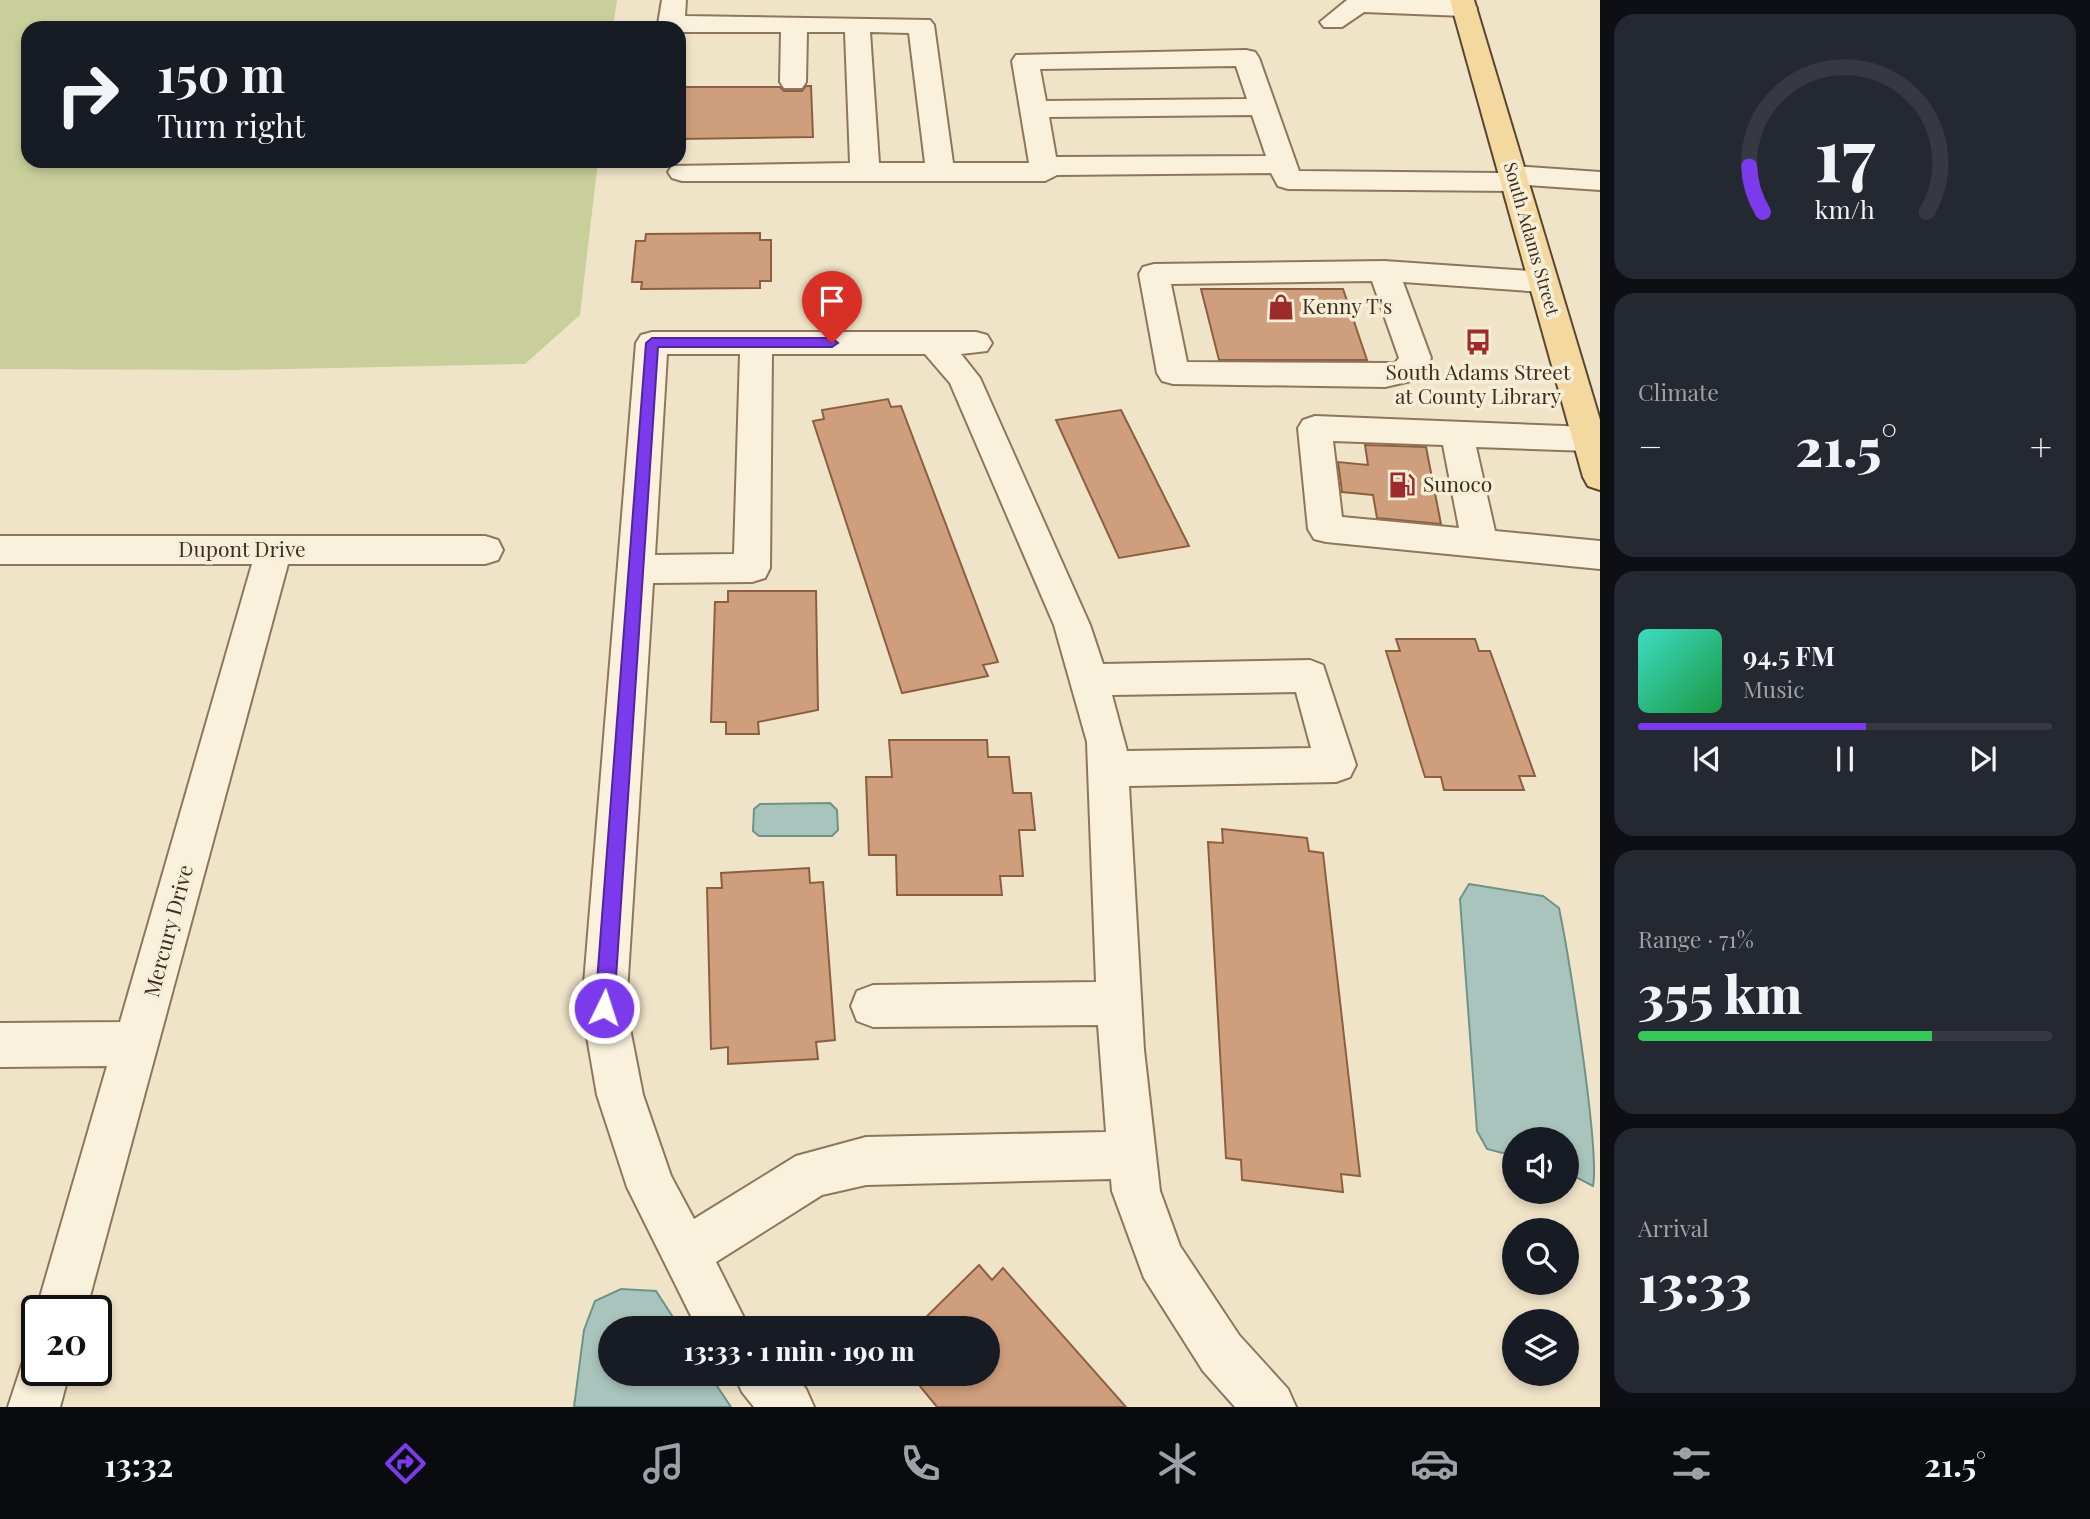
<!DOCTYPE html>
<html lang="en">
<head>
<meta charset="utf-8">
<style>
	:root { --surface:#171b24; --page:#242831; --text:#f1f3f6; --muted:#9ea1a6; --line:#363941; --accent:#7c3aed }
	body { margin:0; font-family:"Playfair Display",serif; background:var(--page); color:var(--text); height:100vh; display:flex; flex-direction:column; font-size:26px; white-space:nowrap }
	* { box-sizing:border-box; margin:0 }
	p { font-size:23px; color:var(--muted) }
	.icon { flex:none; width:38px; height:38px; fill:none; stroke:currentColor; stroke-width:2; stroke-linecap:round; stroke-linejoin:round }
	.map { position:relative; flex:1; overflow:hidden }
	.details { display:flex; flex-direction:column; gap:14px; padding:14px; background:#0d0f14; width:490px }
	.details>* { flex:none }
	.banner { position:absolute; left:21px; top:21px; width:665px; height:147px; border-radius:21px; box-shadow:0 4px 10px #0003; background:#171b24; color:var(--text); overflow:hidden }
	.tools { position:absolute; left:1502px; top:1127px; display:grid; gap:14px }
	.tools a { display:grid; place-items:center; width:77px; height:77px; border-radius:50%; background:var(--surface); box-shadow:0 4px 10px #0003; font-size:35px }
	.speed { position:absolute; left:21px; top:1295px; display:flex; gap:14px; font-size:35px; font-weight:700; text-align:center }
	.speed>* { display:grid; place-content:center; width:91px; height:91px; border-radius:50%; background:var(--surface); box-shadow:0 4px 10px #0003; line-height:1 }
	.speed .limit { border:4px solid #111; border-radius:10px; background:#fff; color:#111 }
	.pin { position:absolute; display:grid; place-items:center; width:60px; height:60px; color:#fff; margin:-72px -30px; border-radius:50% 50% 50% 0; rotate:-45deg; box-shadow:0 0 7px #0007 }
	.pin .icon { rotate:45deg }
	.me { position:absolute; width:77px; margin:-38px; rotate:4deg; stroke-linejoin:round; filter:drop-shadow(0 0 5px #0008) }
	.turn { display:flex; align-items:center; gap:24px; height:147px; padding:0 21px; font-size:32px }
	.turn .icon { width:91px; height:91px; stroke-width:2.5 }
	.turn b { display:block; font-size:49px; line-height:60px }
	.big { font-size:52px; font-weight:800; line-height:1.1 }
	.details .widget { flex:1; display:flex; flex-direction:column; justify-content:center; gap:10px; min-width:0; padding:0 24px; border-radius:21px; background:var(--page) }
	.details .dial { align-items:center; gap:0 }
	.dial svg { height:182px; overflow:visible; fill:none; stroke:var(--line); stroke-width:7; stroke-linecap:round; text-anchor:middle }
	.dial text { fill:var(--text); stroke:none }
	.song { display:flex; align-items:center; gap:21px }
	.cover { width:84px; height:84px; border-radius:10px; background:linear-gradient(135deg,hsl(170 70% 55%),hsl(140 70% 35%)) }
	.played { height:7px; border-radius:4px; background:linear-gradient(90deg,var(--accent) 55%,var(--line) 55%) }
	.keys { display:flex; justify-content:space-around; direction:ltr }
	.heat { display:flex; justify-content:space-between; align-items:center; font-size:38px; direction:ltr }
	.charge { height:10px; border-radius:5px; background:linear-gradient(90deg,#34c759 71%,var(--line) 0) }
	.trip { position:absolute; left:598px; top:1316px; width:402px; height:70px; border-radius:35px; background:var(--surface); box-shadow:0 4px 10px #0003; font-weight:800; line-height:70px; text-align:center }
	.dock { display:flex; height:112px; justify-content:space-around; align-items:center; background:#090b0e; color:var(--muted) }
	.dock .icon { width:49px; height:49px }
	.dock .current { color:var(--accent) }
	.dock b { font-size:32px; color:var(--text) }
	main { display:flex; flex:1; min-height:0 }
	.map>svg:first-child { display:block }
	.green { fill:#c9cf9b }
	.water { fill:#a9c4bc; stroke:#6f938a; stroke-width:2 }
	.building { fill:#cf9f7d; stroke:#8d5f41; stroke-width:2 }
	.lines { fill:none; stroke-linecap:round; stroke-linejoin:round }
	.minor-casing { stroke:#8d765c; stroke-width:4 }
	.major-casing { stroke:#5b4430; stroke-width:4 }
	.minor { fill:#faf1dc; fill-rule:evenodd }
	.major { fill:#f3d9a0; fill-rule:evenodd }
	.route { fill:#7c3aed; stroke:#51269a; stroke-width:2 }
	.labels { text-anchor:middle; stroke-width:7; stroke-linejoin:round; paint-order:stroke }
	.far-street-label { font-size:18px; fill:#3d2e20; stroke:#f7eed8 }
	.poi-label { font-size:21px; fill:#3d2e20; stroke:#f7eed8; text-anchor:start }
	.street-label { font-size:21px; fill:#3d2e20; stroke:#f7eed8 }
</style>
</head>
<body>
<main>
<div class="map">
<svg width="1600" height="1407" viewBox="0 0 1600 1407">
	<rect width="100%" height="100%" fill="#f0e4c8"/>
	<path class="green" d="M0 0H617L613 28H28V161H598L580 315 525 364 236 370 0 369Z"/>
	<path class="water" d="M830 803 837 810 838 830 832 836H759L753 831 754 809 760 804Z
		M1469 884 1543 896 1559 908C1569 957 1600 1150 1593 1186L1566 1172V1139H1514V1156L1487 1149 1477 1131 1460 899Z
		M621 1289 656 1291 680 1328H611V1374H709L731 1407H574L584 1330 595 1301Z"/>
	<path class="building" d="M806 86H811L813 137 679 139V87H780L784 91H802Z
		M760 233V240H771V281H760V288L641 289 642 282H632L636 241H645L646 234Z
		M1201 289H1343L1367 360H1219Z
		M888 399 891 407 901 406 998 662 983 665 988 676 902 693 813 421 824 419 822 410Z
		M1121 410 1189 546 1119 558 1056 420Z
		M1365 445 1426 447 1441 524 1377 518 1373 495 1342 492 1338 462 1368 465Z
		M728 591H816L818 710 758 722 759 734H726V722H711L715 602H728Z
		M1396 639H1475L1479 651H1490L1535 776H1519L1524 790H1444L1441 777H1425L1386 651H1400Z
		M889 740H987L988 757H1009L1013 793H1031L1035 830H1019L1023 876H1000L1002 895H897L896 855H869L866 777H892Z
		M1222 829 1307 838 1309 851 1323 853 1360 1176 1341 1174 1343 1192 1242 1180 1241 1160 1226 1158 1208 842 1223 843Z
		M809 868 810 883 823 882 835 1040 816 1042 818 1059 728 1064V1047L711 1049 707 888H722L721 873Z
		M979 1265 992 1280 1003 1268 1126 1407H937L910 1374H989V1328H915Z"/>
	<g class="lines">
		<g class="minor-casing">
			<path id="minor" d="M662 0H686L685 16 930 20 934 25 953 163H1029L1012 61 1016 55 1246 50 1255 52 1259 58 1299 171 1499 173 1512 166 1600 172V190L1527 185 1515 191 1288 189 1278 186 1271 173 1057 175 1045 181H682L672 178 668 172 672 166 850 163 845 32H807L806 82 802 88H784L780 82 781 32H679V28H661L658 24ZM870 32 909 33 925 163H879ZM1236 66 1247 99 1046 101 1040 69ZM1252 115 1266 156 1056 157 1049 117Z
				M1347 0H1464L1473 3 1477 8 1473 13 1464 16 1364 12 1342 27H1324L1320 22Z
				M1384 261 1543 272 1554 275 1558 282 1554 289 1543 292 1403 282 1431 358 1425 374 1415 380 1385 387 1173 384 1162 381 1157 373 1139 274 1143 267 1154 264ZM1372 281 1399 358 1395 363 1187 362 1171 284Z
				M652 332H976L987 335 992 343 987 351 961 354 980 378 1090 625 1103 664 1310 660 1323 665 1356 765 1350 777 1336 782 1129 786 1144 1050 1160 1191 1180 1246 1239 1335 1288 1389 1296 1407H1235L1203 1371 1144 1278 1112 1191 1111 1179 866 1185 822 1195 716 1262 749 1328H697L627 1187 597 1095 582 1008 636 343 641 335ZM667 354H740L734 554 655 555ZM772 354H925L950 383 1054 625 1087 742 1096 982 873 985 857 991 851 1006 857 1021 873 1027 1098 1025 1106 1132 866 1137 796 1156 694 1219 671 1176 643 1095 626 1008 653 583 752 582 765 578 770 568ZM1296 692 1311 748 1127 751 1112 695Z
				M1315 416 1589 427 1600 430V448L1589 451 1476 447 1495 531 1600 541V569L1326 542 1314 539 1308 529 1298 428 1303 420ZM1333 441 1443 445 1459 528 1342 517Z
				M0 536H485L498 540 503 550 498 560 485 564H288L86 1311H36L107 1066 0 1067V1023L120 1022 252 564H0Z
				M37 1347V1370H70L60 1407H8L26 1352Z
				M734 1374H794L806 1389 814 1407H754L742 1392Z"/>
		</g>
		<g class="major-casing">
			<path id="major" d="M1450 0H1474L1600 420V490L1588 486 1583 477Z"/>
		</g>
		<use href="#minor" class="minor"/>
		<use href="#major" class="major"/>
	</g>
	<path class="route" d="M652 338H832L838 343 832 347H658L614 1008 611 1015 604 1017 598 1015 595 1008 646 343Z"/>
	<defs>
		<g id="shop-bare" transform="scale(2.1)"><path d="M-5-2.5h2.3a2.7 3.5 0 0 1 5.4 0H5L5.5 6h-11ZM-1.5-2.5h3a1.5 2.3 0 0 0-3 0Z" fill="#9e2a2b" stroke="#f7eed8" stroke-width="2.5" paint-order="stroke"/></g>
		<g id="bus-bare" transform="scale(2.1)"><path d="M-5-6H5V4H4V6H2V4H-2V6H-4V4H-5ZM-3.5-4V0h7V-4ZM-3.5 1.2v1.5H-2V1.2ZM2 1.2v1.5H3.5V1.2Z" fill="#9e2a2b" stroke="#f7eed8" stroke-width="2.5" paint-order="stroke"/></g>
		<g id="fuel-bare" transform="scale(2.1)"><path d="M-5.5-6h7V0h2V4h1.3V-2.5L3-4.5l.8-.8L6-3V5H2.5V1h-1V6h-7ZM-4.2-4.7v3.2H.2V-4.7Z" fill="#9e2a2b" stroke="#f7eed8" stroke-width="2.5" paint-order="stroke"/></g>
	</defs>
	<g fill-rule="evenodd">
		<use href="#shop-bare" x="1281" y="307"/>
		<use href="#bus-bare" x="1478" y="342"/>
		<use href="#fuel-bare" x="1402" y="485"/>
	</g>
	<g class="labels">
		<g class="far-street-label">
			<text transform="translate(1531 239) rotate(74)" y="6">South Adams Street</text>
		</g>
		<g class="poi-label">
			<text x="1302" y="314">Kenny T's</text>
			<text x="1478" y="380" text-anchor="middle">South Adams Street<tspan x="1478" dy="24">at County Library</tspan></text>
			<text x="1423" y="492">Sunoco</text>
		</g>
		<g class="street-label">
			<text x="242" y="557">Dupont Drive</text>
			<text transform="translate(169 931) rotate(-75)" y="7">Mercury Drive</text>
		</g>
	</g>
</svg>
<div class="tools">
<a><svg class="icon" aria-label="sound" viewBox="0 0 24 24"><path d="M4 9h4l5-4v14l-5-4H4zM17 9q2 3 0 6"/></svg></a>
<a><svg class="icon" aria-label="search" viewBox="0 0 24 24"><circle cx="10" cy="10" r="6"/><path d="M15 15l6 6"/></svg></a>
<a><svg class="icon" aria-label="layers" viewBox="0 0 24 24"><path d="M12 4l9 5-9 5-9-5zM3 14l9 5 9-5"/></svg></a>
</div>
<div class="speed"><div class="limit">20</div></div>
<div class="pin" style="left:832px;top:343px;background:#d93025"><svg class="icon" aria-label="arrive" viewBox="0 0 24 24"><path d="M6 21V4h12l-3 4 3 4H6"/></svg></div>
<svg class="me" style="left:604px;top:1008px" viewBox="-20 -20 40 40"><circle r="17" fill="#7c3aed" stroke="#fff" stroke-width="3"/><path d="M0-11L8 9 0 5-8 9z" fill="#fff"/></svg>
<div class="trip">13:33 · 1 min · 190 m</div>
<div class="banner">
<div class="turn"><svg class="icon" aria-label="right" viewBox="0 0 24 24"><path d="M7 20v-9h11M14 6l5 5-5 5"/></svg><div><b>150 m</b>Turn right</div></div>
</div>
</div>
<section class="details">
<div class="widget dial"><svg viewBox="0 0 100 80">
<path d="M14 69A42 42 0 1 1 86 69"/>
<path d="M14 69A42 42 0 0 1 8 49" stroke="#7c3aed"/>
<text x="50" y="56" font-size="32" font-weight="700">17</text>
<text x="50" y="72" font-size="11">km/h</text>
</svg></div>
<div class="widget"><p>Climate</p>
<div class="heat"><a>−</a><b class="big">21.5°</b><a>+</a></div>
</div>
<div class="widget">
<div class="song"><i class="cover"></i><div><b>94.5 FM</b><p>Music</p></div></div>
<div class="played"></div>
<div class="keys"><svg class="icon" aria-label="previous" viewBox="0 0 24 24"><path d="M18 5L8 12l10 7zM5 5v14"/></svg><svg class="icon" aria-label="pause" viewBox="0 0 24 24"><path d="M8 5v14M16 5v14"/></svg><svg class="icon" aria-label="next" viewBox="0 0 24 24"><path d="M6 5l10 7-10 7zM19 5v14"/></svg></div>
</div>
<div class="widget"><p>Range · 71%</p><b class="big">355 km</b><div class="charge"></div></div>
<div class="widget"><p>Arrival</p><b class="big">13:33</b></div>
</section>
</main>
<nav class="dock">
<b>13:32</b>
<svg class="icon current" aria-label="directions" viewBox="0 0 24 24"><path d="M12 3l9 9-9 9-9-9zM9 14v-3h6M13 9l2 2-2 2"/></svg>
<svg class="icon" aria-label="music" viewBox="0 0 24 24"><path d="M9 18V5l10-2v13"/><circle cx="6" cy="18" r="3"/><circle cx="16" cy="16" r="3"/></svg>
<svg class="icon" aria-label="phone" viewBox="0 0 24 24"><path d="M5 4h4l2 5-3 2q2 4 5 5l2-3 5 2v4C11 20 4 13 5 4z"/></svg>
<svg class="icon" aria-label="climate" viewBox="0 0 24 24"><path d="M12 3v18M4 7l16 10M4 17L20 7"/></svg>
<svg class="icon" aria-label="car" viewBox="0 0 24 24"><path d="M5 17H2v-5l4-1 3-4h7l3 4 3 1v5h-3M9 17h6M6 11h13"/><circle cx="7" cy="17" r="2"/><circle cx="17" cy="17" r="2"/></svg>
<svg class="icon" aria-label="filters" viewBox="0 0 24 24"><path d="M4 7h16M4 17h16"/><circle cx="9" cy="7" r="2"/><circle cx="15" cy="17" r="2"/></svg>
<b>21.5°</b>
</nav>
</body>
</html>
